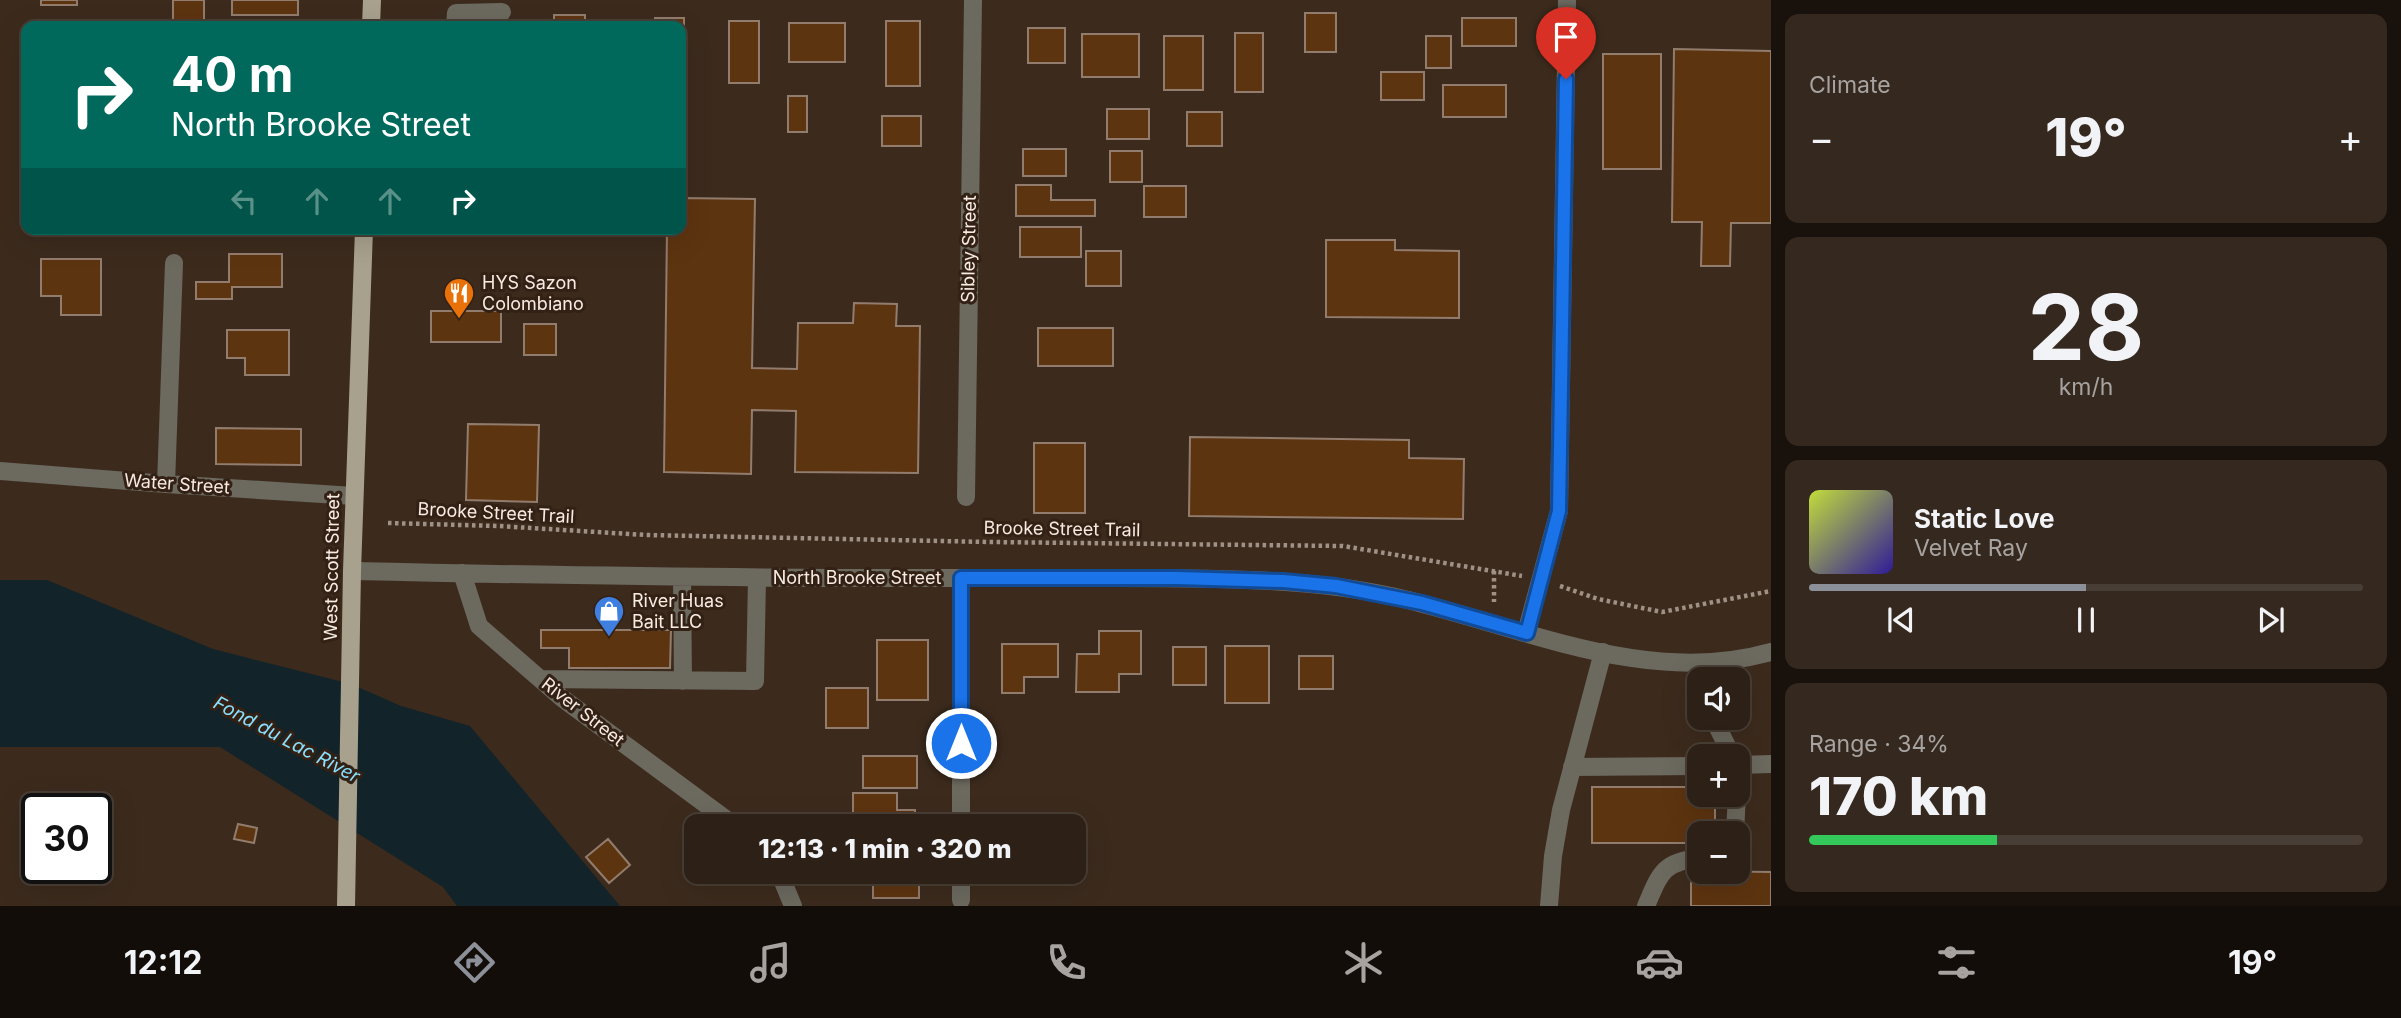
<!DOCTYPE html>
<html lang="en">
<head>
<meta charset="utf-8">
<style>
	:root { --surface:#2d2016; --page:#35281f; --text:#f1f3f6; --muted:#a7a3a1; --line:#483e35; --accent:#8c9099 }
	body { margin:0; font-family:Inter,sans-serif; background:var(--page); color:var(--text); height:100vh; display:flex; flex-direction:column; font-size:26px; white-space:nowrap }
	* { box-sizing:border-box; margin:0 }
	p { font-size:23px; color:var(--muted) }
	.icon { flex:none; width:38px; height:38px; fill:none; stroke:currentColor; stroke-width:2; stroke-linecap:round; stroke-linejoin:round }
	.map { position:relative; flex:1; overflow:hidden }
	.side { display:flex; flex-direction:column; gap:14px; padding:14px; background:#19120c; width:630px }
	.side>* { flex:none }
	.guide { position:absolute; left:21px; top:21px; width:665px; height:214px; border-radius:14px; box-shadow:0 7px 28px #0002,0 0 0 2px var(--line); background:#00695c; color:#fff; overflow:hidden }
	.fabs { position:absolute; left:1687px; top:667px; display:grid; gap:14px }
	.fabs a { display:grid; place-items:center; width:63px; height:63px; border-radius:14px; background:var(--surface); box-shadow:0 7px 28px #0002,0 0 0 2px var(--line); font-size:35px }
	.speed { position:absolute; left:21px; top:793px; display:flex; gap:14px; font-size:35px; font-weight:700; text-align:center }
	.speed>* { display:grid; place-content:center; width:91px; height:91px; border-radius:50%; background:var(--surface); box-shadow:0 7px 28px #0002,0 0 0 2px var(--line); line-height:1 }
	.speed .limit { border:4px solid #111; border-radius:10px; background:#fff; color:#111 }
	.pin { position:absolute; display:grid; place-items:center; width:60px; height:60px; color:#fff; margin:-72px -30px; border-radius:50% 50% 50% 0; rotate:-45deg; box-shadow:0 0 7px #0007 }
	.pin .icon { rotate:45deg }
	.me { position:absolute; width:77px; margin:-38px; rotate:0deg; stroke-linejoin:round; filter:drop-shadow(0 0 5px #0008) }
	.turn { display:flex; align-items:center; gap:24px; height:147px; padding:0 35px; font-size:32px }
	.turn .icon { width:91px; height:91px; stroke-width:2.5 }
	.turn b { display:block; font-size:49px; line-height:60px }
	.lanes { display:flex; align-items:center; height:66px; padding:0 35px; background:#0003; justify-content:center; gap:35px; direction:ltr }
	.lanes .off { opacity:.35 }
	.big { font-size:52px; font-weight:800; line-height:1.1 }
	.side .card { flex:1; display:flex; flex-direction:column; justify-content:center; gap:10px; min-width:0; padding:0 24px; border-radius:14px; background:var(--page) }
	.side .dial { align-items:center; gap:0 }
	.dial b { font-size:91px; line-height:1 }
	.song { display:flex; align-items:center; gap:21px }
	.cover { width:84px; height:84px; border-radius:10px; background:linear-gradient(135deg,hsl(70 70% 55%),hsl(250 70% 35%)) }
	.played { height:7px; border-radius:4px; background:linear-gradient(90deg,var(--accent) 50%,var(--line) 50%) }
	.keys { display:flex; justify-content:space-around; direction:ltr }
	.heat { display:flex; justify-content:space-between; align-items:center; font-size:38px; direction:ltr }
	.charge { height:10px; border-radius:5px; background:linear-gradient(90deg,#34c759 34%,var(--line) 0) }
	.trip { position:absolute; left:684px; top:814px; width:402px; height:70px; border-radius:14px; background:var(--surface); box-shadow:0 7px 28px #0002,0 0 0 2px var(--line); font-weight:800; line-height:70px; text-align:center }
	.tabs { display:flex; height:112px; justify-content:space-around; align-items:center; background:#120d09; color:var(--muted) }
	.tabs .icon { width:49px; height:49px }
	.tabs .current { color:var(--accent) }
	.tabs b { font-size:32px; color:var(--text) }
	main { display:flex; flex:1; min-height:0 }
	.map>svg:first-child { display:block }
	.water { fill:#122329 }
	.building { fill:#5d3410; stroke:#927c6d; stroke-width:2 }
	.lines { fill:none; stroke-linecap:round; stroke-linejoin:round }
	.path { stroke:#9f9185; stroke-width:4.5; stroke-dasharray:3.5 3.5; stroke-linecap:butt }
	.minor { stroke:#6c695f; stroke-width:18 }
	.major { stroke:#a8a18d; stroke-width:18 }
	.route-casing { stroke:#114b97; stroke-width:18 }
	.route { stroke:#1a73e8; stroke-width:12 }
	.labels { text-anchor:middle; stroke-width:6; stroke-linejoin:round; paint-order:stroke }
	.street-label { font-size:18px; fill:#f7ebe2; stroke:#322114 }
	.poi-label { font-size:18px; fill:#f7ebe2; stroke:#322114; text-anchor:start }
	.water-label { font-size:19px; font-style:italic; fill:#89e0ff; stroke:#322114 }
</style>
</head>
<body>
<main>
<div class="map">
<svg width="1771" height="906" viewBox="0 0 1771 906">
	<rect width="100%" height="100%" fill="#3c2b1d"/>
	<path class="water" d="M0 580H47L213 649 351 684 401 706 470 726 620 906H457L443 887 220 747H0Z"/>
	<path class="building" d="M41 0H77V5H41Z
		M173 0H204V26H173Z
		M232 0H298V15H232Z
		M1305 13H1336V52H1305Z
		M554 15H585V26H554Z
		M655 18H684V64H681V26H655Z
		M1462 18H1516V46H1462Z
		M729 21H759V83H729Z
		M886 21H920V86H886Z
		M789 23H845V62H789Z
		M1028 28H1065V63H1028Z
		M1235 33H1263V92H1235Z
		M1082 34H1139V77H1082Z
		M1164 36H1203V90H1164Z
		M1426 36H1451V68H1426Z
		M1674 49 1771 51V223H1731L1730 266H1701L1702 222H1672Z
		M1603 54H1661V169H1603Z
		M1381 72H1424V100H1381Z
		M1443 85H1506V117H1443Z
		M788 96H807V132H788Z
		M1107 109H1149V139H1107Z
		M1187 112H1222V146H1187Z
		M882 116H921V146H882Z
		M1023 149H1066V176H1023Z
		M1110 151H1142V182H1110Z
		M1016 185H1051V200H1095V216H1016Z
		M1144 186H1186V217H1144Z
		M681 198 755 199 752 368 797 369 798 323H853L854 303 897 304 896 326H920L918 473 795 472 796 411 752 410 751 474 664 472 667 229H681Z
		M1020 227H1081V257H1020Z
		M1326 240H1395V250L1459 251V318L1326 317Z
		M1086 251H1121V286H1086Z
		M229 254H282V287H232V299H196V282H229Z
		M41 259H101V315H61V296H41Z
		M431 311H501V342H431Z
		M524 324H556V355H524Z
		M1038 328H1113V366H1038Z
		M227 330H289V375H245V358H227Z
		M468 424 539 425 537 502 466 500Z
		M216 428 301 429V465L216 464Z
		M1190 437 1409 440V458L1464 459 1463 519 1189 516Z
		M1034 443H1085V513H1034Z
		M541 630H671L670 668H569V648H541Z
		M1099 631H1141V674H1119V692H1076L1077 654H1099Z
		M877 640H928V700H877Z
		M1002 644H1058V677H1024V693H1002Z
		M1225 646H1269V703H1225Z
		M1173 647H1206V685H1173Z
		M1299 656H1333V689H1299Z
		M826 688H868V728H826Z
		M863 756H917V788H863Z
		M1592 787H1699V794H1715V833H1699V843H1592Z
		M853 793H897V810H915V826H853Z
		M809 816H844V826H809Z
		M238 824 257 828 254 843 234 839Z
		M608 839 630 865 609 883 586 857Z
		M1691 871 1771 872V906H1691Z
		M873 872H919V898H873Z"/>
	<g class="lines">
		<path class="path" d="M388 523 498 526 646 535 990 542 1343 546 1522 576
			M1494 571V602
			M1560 586 1598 599 1662 612 1771 591"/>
		<path class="minor" d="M455 26 456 13 502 12
			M0 471 166 484 354 496
			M166 484 174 263
			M966 497 973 0
			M352 571C534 575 716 578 898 578 972 578 1046 578 1120 578 1175 578 1231 578 1286 582 1333 585 1381 592 1427 605 1538 634 1655 685 1771 652
			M462 573 479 626 562 698 735 826
			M682 578 683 681
			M961 578V826
			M1526 633 1559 511 1567 0
			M540 679 755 681 757 578
			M1713 718 1732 756
			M1738 765 1771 764
			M1572 767 1699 766
			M1735 833 1737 794
			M779 872 793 906
			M961 872V900
			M1549 906 1553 856 1561 810 1603 652
			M1646 906C1660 874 1662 862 1699 858"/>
		<path class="major" d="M371 26 372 0
			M346 906 352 571 364 229"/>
	</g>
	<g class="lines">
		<g class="route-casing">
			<path id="route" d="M961 743V578H1177L1283 581 1336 586 1422 603 1527 633 1559 511 1566 79"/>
		</g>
		<use href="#route" class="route"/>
	</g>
	<defs>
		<g id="restaurant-pin" transform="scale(1.575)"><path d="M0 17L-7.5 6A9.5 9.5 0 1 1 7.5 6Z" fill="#e8710a" stroke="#322114"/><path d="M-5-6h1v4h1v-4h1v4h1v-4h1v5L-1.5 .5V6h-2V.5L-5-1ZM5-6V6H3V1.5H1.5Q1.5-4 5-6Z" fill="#fff"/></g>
		<g id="shop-pin" transform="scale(1.575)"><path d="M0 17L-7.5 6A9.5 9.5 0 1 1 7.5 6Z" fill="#3f7fe0" stroke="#322114"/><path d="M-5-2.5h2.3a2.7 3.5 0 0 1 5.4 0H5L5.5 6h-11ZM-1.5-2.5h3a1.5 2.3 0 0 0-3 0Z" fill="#fff"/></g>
	</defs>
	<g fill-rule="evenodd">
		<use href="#restaurant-pin" x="459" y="293"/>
		<use href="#shop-pin" x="609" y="611"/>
	</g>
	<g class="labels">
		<g class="street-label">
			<text transform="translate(969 249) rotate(-89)" y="6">Sibley Street</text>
			<text transform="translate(177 484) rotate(4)" y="6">Water Street</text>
			<text transform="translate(496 513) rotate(3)" y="6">Brooke Street Trail</text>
			<text transform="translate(1062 529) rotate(1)" y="6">Brooke Street Trail</text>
			<text transform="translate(332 567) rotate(-89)" y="6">West Scott Street</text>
			<text x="857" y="584">North Brooke Street</text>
			<text transform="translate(583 712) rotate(38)" y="6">River Street</text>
		</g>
		<g class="poi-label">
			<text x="482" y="289">HYS Sazon<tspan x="482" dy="21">Colombiano</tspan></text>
			<text x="632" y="607">River Huas<tspan x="632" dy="21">Bait LLC</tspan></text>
		</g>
		<g class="water-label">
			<text transform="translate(287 739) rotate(28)" y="7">Fond du Lac River</text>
		</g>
	</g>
</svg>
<div class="fabs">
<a><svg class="icon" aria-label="sound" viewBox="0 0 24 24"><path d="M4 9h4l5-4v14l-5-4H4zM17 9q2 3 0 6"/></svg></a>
<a>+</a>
<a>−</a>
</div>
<div class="speed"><div class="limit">30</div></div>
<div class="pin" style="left:1566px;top:79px;background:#d93025"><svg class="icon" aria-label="arrive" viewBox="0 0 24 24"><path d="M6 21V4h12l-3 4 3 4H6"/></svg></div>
<svg class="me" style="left:961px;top:743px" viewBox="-20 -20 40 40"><circle r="17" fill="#1a73e8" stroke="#fff" stroke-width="3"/><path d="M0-11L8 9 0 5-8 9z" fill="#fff"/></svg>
<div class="trip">12:13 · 1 min · 320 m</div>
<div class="guide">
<div class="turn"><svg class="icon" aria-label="right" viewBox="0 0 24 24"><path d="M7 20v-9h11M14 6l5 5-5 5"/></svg><div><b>40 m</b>North Brooke Street</div></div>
<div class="lanes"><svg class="icon off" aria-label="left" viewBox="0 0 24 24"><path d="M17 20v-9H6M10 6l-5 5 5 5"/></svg><svg class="icon off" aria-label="ahead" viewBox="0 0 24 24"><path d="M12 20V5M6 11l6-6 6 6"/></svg><svg class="icon off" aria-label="ahead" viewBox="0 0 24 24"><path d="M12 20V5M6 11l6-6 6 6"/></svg><svg class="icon" aria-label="right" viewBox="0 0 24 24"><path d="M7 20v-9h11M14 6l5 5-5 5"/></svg></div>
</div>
</div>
<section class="side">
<div class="card"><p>Climate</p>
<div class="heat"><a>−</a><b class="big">19°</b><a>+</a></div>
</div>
<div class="card dial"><b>28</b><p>km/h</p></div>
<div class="card">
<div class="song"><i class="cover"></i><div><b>Static Love</b><p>Velvet Ray</p></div></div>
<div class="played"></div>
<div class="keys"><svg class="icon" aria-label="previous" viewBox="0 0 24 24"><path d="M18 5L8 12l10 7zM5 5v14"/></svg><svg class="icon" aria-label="pause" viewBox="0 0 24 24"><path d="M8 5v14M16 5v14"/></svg><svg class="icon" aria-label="next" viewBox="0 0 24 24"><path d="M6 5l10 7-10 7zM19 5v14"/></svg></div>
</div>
<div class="card"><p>Range · 34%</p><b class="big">170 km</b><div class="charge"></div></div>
</section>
</main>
<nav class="tabs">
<b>12:12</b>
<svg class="icon current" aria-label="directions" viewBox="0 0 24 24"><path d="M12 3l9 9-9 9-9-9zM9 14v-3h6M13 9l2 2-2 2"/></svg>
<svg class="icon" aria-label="music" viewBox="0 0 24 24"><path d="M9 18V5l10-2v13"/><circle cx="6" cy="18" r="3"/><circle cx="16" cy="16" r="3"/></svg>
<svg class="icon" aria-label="phone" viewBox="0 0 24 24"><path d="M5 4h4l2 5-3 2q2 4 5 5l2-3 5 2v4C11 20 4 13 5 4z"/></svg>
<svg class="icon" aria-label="climate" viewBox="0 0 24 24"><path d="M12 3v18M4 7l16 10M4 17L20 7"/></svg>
<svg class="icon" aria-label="car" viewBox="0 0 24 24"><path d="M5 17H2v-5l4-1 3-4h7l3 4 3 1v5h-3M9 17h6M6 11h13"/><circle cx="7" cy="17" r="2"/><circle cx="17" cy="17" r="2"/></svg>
<svg class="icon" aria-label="filters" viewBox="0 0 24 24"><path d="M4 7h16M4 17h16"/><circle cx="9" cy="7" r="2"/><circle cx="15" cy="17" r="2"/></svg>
<b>19°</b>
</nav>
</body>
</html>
